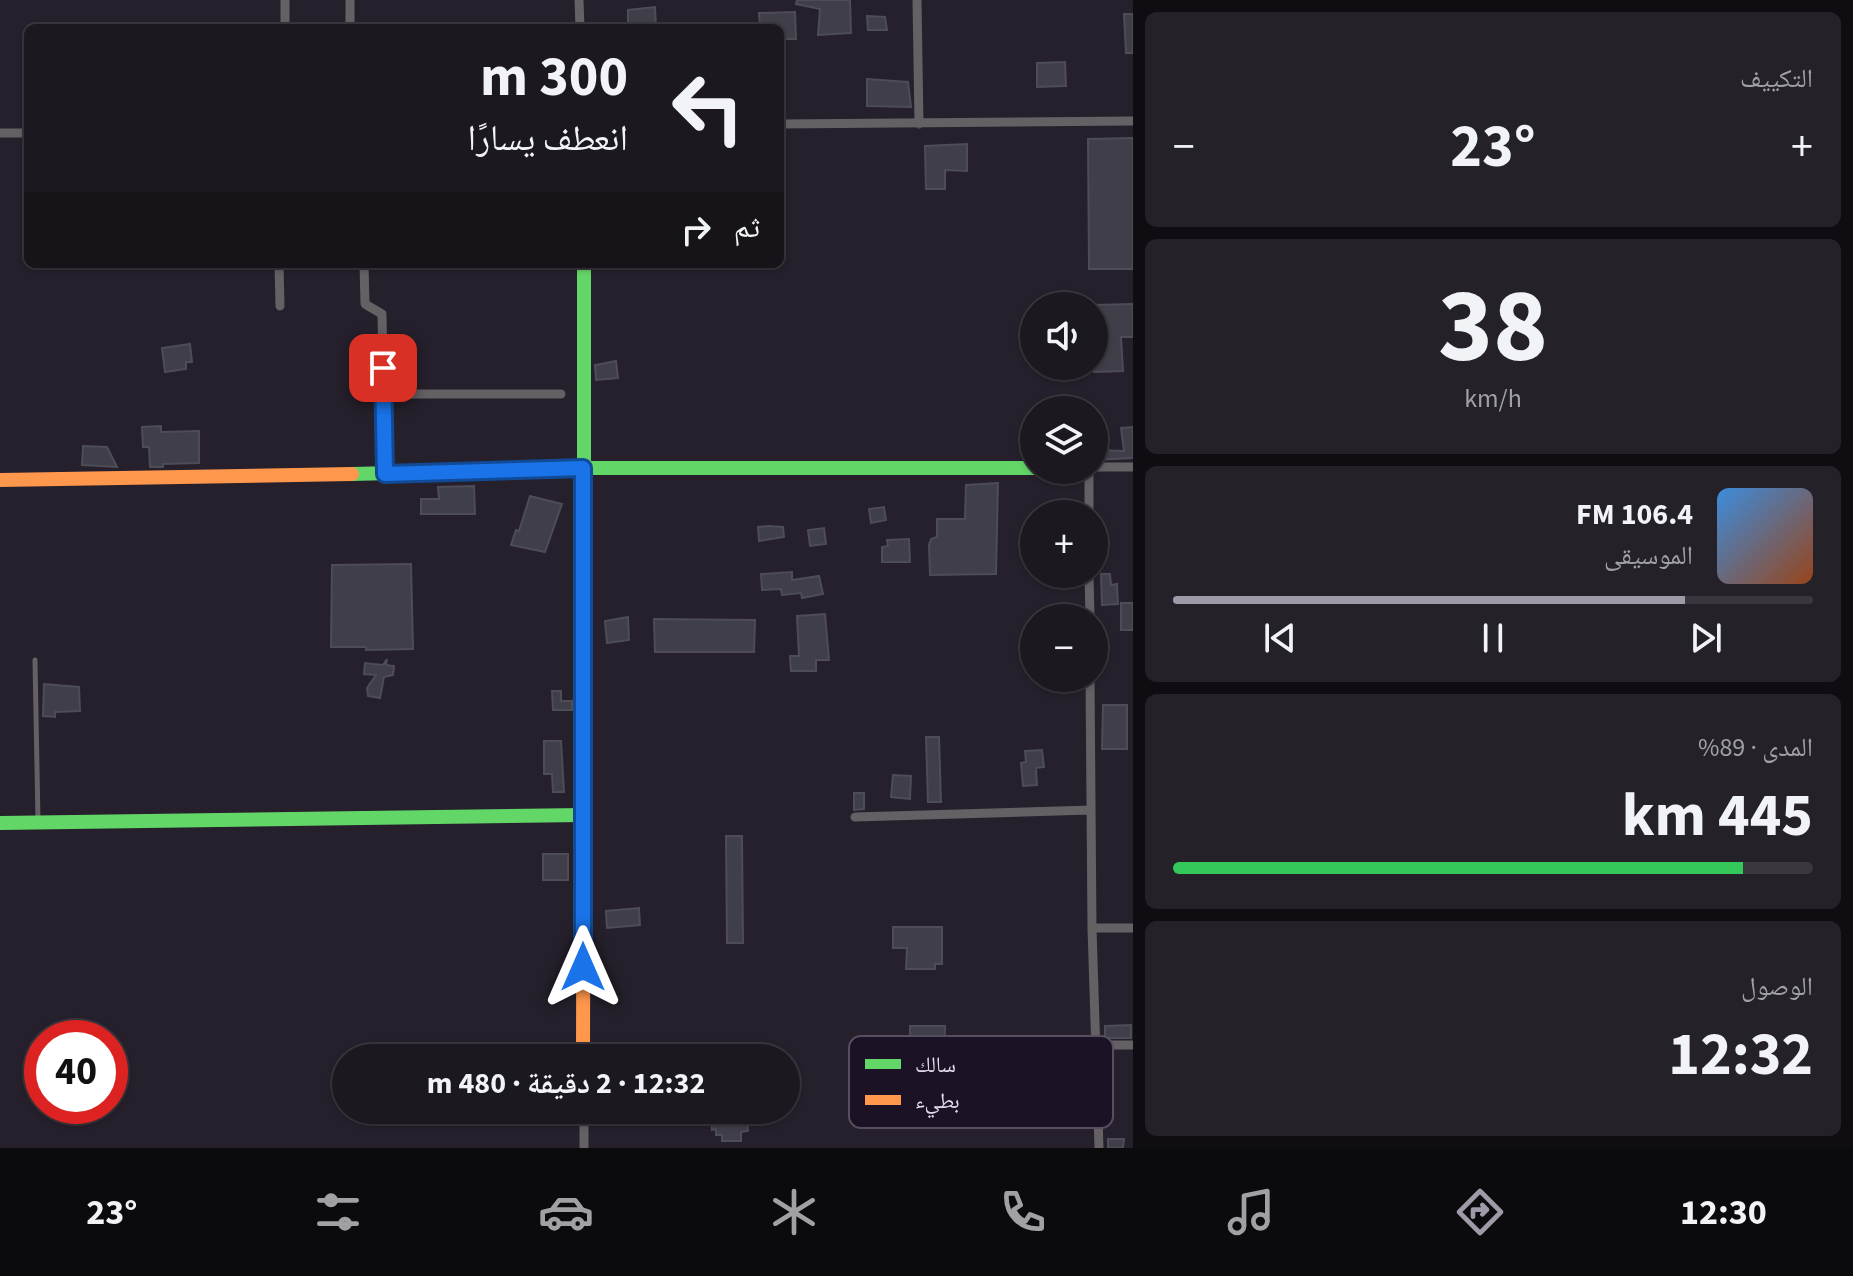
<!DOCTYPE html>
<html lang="ar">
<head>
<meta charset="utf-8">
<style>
	:root { --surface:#1c1820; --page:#252129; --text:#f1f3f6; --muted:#a0a0a5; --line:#3a373e; --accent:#a09aa8 }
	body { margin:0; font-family:"Source Sans 3","Noto Naskh Arabic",sans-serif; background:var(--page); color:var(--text); direction:rtl; height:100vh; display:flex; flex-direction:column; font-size:30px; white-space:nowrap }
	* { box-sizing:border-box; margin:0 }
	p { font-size:26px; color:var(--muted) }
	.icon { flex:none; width:44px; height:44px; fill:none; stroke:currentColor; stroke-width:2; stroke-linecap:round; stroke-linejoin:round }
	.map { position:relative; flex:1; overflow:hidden; direction:ltr }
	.drawer { display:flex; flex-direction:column; gap:12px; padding:12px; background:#0f0d12; width:720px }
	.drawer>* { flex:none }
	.banner { position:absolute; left:24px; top:24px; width:760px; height:244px; border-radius:12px; box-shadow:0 2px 6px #0004,0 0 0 2px var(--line); direction:rtl; background:#1c1820; color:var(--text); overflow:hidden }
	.buttons { position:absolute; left:1020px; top:292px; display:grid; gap:16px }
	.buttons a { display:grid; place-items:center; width:88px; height:88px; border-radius:50%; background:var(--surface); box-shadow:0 2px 6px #0004,0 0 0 2px var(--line); font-size:40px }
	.speed { position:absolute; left:24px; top:1020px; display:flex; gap:16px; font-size:40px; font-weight:700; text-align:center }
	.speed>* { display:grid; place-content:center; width:104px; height:104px; border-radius:50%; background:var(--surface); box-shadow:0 2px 6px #0004,0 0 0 2px var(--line); line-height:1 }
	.speed .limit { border:12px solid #d22; background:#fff; color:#111 }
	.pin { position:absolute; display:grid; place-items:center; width:68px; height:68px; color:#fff; margin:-34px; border-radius:16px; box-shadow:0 4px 12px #0006 }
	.me { position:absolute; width:88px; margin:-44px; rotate:0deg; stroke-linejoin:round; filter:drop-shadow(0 0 6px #0008) }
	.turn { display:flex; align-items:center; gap:28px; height:168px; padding:0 24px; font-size:36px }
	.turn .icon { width:104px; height:104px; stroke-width:2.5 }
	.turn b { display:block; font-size:56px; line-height:68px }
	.then { display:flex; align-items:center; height:76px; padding:0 24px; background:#0003; gap:16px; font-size:30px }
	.big { font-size:60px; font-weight:700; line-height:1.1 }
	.drawer .widget { flex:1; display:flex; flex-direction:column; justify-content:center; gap:12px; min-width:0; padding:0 28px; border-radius:12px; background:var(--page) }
	.drawer .dial { align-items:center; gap:0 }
	.dial b { font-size:104px; line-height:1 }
	.song { display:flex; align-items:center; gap:24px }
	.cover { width:96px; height:96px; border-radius:12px; background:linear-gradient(135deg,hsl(210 70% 55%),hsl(20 70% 35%)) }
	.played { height:8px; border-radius:4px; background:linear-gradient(90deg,var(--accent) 80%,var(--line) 80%) }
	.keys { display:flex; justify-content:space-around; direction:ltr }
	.heat { display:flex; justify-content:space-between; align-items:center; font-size:44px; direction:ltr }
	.charge { height:12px; border-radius:6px; background:linear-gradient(90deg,#34c759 89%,var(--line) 0) }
	.trip { position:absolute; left:332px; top:1044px; width:468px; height:80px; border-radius:40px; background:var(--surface); box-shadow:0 2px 6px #0004,0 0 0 2px var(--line); font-weight:700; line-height:80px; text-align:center; direction:rtl }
	.dock { display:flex; height:128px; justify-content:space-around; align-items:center; background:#0b0a0d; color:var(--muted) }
	.dock .icon { width:56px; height:56px }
	.dock .selected { color:var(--accent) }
	.dock b { font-size:36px; color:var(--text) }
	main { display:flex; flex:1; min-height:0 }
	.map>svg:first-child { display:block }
	.building { fill:#403e49; stroke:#4d4c57; stroke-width:2 }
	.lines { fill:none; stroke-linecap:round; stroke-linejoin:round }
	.lane { stroke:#646064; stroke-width:5 }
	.street { stroke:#646064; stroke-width:9 }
	.fast { stroke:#63d668; stroke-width:14 }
	.slow { stroke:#ff974d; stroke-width:14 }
	.route-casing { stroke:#114b97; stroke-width:20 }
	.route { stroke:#1a73e8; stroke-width:14 }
	.key { fill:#1c1226; stroke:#574f61; stroke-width:2 }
	.key-label { font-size:22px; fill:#e2dceb }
</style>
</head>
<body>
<main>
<section class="drawer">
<div class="widget"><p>التكييف</p>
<div class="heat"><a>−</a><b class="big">23°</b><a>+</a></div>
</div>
<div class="widget dial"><b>38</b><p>km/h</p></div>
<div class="widget">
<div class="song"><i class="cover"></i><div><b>106.4 FM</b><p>الموسيقى</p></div></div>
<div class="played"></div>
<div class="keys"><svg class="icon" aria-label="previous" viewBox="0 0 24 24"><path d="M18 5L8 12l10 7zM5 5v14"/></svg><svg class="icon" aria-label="pause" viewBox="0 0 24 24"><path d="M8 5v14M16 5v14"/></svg><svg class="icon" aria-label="next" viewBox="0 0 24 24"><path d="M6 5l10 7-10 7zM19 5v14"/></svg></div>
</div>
<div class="widget"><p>المدى · 89%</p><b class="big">445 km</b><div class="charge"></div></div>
<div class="widget"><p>الوصول</p><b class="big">12:32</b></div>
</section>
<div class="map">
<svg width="1133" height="1148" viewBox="0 0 1133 1148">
	<rect width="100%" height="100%" fill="#25202b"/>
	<path class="building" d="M797 0H850L851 33 818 35 820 9 796 4Z
		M655 7 656 28H628V10Z
		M795 12 796 39H780V28H760L759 13Z
		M1124 14H1133V53H1126Z
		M867 16 885 17 887 30H868Z
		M1065 62 1066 86 1037 87V63Z
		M867 79 908 82 911 107 867 106Z
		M1133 138V269H1089L1088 139Z
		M967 144V171L945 170V189H926L925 146Z
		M1133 304V337H1121L1123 371 1094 372V305Z
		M190 344 192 362H186V369L165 372 162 348Z
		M616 361 618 378 596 380 595 365Z
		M161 426V432L199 431V463L163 464V467H150L149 447H143L142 427Z
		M1133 427V458L1094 460V450L1124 451 1121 428Z
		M83 446 107 447 117 467 82 465Z
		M998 483 996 574 930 575 929 545 931 539 937 537V519H965L966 485Z
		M474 486 475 514H421V499H439L438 487Z
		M530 496 562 504 545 552 511 545 516 530 519 531Z
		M884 507 886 520 871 523 869 509Z
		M769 526 783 527 784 537 759 541 758 527Z
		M824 528 826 544 810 546 808 530Z
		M909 539 910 562H882V547L888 546 887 540Z
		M411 564 413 649 366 650V647H331L332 565Z
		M792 572V580L819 576 823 594 802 598 801 593 782 595 781 589 762 590 761 574Z
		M1101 574H1110L1111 585 1117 584 1118 604 1102 605Z
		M1121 603H1133V630H1121Z
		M825 614 829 660H816V671H791L790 656H799L797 616Z
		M628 617 629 640 607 643 605 621Z
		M654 619 755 620 754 652H655Z
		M387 659 386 665 394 666 393 675 384 677 380 698 368 696 367 688 376 675 364 674 365 663 383 665Z
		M44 684 79 687 80 711 55 712V717L43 716Z
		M552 691H561V701H572V710H553Z
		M1103 705H1127V749H1102Z
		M926 737H939L941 802H928Z
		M544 741H561L564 792H553L552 774H544Z
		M1042 750 1044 767 1036 768 1037 785 1023 786 1021 763 1026 762 1025 751Z
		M893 775 911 776 910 799 891 797Z
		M854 793H864V809L854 810Z
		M726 836H742L743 943H727Z
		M543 854H568V880H543Z
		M639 908 640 925 607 928 606 911Z
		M893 927H942V964H935V969H906L907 948H893Z
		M1131 1025V1038H1105V1026Z
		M910 1026H945L944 1067 927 1072 891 1071V1043H910Z
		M711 1110H747L748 1131 741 1132V1141H722V1135H716V1129L712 1130Z
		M1108 1139H1124L1123 1148H1108Z"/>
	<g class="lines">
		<path class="lane" d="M35 660 38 821"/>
		<path class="street" d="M285 0V28
			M350 0V28
			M579 0 580 28
			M917 0 919 124
			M780 124 1133 121
			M0 133H28
			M279 264 280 306
			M364 264 365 304 382 314 385 474
			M383 394H561
			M1094 467H1133
			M1089 470V514
			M1089 574 1090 618
			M1090 678 1092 928 1099 1148
			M855 817 1091 810
			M1092 928H1133
			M1096 1045H1133
			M584 1110V1148"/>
		<path class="fast" d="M352 474 583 468H1034
			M584 576V264
			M0 823 582 815"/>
		<path class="slow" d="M0 480 352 474
			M583 1058 584 576"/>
	</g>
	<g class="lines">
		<g class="route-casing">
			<path id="route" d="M383 368 385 474 583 468V967"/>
		</g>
		<use href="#route" class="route"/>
	</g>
	<rect x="849" y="1036" width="264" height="92" rx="12" class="key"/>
	<rect x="865" y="1059" width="36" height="10" fill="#63d668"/>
	<rect x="865" y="1095" width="36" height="10" fill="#ff974d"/>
	<g class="key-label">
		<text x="915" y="1072">سالك</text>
		<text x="915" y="1108">بطيء</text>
	</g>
</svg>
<div class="buttons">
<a><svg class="icon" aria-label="sound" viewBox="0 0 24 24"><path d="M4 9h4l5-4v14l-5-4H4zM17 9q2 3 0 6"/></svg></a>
<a><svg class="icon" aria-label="layers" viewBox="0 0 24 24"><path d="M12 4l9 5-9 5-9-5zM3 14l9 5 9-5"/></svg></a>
<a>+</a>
<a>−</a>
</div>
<div class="speed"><div class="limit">40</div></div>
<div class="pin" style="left:383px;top:368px;background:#d93025"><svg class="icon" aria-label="arrive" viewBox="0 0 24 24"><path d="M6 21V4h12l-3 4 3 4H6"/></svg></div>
<svg class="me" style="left:583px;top:967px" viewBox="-20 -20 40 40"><path d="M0-17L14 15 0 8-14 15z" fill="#1a73e8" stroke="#fff" stroke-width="4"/></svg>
<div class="trip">12:32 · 2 دقيقة · 480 m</div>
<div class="banner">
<div class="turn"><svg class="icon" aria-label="left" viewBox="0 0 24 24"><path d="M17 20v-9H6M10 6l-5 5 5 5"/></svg><div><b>300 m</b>انعطف يسارًا</div></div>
<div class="then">ثم<svg class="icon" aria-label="right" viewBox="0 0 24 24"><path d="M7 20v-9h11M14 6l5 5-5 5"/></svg></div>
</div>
</div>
</main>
<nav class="dock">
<b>12:30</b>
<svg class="icon selected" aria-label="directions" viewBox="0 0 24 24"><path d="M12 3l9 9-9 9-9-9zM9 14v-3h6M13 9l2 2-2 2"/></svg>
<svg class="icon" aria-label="music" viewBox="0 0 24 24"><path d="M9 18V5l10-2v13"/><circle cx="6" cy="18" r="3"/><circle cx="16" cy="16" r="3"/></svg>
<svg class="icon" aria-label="phone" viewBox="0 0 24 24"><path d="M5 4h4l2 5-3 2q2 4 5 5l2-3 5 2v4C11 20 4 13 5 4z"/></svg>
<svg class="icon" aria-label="climate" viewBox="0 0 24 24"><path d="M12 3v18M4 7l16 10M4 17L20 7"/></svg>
<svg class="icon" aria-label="car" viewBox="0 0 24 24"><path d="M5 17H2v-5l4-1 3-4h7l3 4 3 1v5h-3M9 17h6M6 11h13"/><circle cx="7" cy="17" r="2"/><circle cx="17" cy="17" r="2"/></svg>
<svg class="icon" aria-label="filters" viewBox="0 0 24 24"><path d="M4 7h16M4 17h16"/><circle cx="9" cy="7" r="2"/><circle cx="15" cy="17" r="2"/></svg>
<b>23°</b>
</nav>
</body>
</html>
